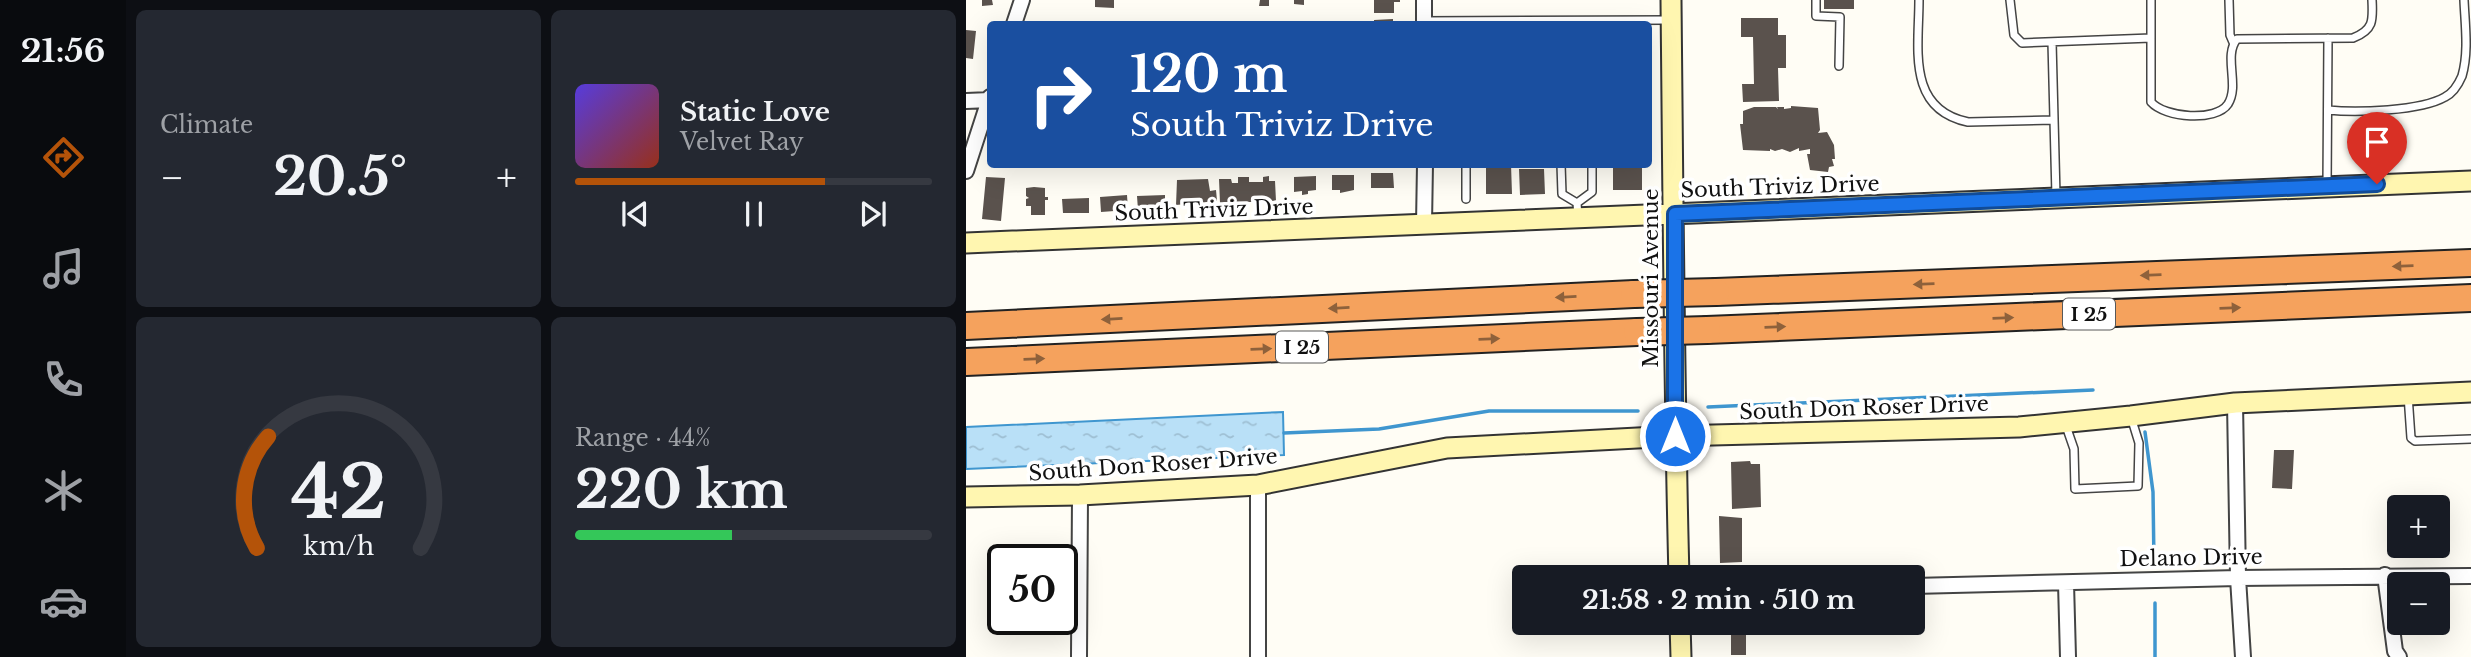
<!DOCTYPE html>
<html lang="en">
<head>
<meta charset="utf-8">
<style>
	:root { --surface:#171b24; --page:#242831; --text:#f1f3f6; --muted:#9ea1a6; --line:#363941; --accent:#b45309 }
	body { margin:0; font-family:"Libre Baskerville",serif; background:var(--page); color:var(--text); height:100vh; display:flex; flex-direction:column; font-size:26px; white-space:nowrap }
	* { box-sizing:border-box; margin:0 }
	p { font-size:23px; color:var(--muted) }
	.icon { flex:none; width:38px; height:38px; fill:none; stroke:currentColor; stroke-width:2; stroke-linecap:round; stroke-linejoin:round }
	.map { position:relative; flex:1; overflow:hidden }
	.side { display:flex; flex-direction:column; gap:10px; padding:10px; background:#0d0f14; width:840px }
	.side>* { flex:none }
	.top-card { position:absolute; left:21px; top:21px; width:665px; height:147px; border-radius:7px; box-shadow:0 7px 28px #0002; background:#1a4fa0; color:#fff; overflow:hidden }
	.fabs { position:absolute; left:1421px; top:495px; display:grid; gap:14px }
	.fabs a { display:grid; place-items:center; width:63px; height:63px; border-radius:7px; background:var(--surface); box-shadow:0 7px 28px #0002; font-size:35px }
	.speed { position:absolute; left:21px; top:544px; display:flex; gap:14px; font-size:35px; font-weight:700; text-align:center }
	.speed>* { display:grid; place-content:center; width:91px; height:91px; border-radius:50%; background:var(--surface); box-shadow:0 7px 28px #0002; line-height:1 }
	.speed .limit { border:4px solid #111; border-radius:10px; background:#fff; color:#111 }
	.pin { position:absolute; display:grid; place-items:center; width:60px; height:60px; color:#fff; margin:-72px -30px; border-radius:50% 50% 50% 0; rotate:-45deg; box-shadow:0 0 7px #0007 }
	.pin .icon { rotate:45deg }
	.me { position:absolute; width:77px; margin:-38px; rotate:0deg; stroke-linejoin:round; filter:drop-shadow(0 0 5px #0008) }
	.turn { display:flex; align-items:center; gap:24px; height:147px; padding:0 28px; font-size:32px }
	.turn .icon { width:91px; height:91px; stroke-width:2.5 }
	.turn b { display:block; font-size:49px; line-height:60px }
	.big { font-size:52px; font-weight:800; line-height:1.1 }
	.side .tile { flex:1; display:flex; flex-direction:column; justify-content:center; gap:10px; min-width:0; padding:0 24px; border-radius:10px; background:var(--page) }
	.side .dial { align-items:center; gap:0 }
	.dial svg { height:182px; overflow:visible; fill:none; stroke:var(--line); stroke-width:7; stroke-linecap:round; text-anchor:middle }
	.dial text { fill:var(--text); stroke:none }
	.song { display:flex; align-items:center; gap:21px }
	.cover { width:84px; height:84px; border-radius:10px; background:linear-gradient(135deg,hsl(250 70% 55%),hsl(10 70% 35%)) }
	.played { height:7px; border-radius:4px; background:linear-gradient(90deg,var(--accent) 70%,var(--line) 70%) }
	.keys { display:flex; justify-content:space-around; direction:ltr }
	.heat { display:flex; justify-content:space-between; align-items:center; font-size:38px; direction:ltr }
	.charge { height:10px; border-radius:5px; background:linear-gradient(90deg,#34c759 44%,var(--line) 0) }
	.side .tiles { flex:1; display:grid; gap:10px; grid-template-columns:repeat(2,1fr) }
	.trip { position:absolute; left:546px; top:565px; width:413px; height:70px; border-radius:7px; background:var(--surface); box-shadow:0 7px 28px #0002; font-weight:800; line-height:70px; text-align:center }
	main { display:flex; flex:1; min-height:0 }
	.tab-bar { display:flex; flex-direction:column; width:126px; justify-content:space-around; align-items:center; background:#090b0e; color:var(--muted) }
	.tab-bar .icon { width:49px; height:49px }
	.tab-bar .current { color:var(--accent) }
	.tab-bar b { font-size:32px; color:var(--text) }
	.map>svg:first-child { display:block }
	.water { fill:url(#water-ripples); stroke:#3f96cf; stroke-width:2 }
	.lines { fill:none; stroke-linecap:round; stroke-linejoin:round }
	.stream { stroke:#3f96cf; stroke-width:3.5 }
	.building { fill:#5a524d }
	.lane-casing { stroke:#444; stroke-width:10 }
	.street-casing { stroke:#444; stroke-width:18 }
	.secondary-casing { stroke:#333; stroke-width:23 }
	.highway-casing { stroke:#222; stroke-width:30 }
	.lane { stroke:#fff; stroke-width:7 }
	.street { stroke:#fff; stroke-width:14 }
	.secondary { stroke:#fff6b0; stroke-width:19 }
	.highway { stroke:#f5a25d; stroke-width:26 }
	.highway-bridge-casing { stroke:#222; stroke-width:30; stroke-linecap:butt }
	.highway-bridge { stroke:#f5a25d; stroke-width:26 }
	.oneway { fill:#8e613b }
	.route-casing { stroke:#114b97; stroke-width:18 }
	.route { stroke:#1a73e8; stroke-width:12 }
	.labels { text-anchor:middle; stroke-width:7; stroke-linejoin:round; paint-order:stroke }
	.shield { fill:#fff; stroke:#585858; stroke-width:2 }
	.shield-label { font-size:19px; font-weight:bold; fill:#111 }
	.street-label { font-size:21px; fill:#111; stroke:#fff }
</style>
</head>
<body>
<main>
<nav class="tab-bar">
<b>21:56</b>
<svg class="icon current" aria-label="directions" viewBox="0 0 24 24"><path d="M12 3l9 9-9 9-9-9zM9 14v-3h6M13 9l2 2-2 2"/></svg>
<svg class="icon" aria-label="music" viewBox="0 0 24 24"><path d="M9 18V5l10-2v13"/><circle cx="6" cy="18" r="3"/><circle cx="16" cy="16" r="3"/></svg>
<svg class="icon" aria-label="phone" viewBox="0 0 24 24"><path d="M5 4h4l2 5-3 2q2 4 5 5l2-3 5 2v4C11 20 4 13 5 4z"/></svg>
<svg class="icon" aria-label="climate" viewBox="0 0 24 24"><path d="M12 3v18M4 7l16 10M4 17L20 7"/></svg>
<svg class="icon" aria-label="car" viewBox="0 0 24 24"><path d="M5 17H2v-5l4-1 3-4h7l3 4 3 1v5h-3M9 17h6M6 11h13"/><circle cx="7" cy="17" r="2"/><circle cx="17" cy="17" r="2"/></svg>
</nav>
<section class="side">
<div class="tiles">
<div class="tile"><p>Climate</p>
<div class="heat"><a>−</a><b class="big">20.5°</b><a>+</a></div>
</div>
<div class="tile">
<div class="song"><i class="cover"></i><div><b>Static Love</b><p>Velvet Ray</p></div></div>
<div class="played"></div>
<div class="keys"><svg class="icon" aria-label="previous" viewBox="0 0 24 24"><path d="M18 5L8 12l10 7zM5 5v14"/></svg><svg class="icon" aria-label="pause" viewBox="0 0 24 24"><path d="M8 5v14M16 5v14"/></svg><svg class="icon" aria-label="next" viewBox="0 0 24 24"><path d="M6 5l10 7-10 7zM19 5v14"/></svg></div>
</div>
<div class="tile dial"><svg viewBox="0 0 100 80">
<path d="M14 69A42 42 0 1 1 86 69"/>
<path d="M14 69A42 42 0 0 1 19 20" stroke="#b45309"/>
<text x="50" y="56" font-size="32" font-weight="700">42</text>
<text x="50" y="72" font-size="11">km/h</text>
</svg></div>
<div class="tile"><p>Range · 44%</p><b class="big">220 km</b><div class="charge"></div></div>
</div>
</section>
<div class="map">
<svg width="1505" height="657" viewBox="0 0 1505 657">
	<defs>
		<pattern id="water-ripples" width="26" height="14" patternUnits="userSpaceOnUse" patternTransform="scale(1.75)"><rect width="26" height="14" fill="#b9e0f7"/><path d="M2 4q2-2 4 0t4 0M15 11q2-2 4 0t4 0" fill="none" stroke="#9ebfd3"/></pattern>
	</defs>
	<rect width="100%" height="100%" fill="#fffdf5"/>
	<path class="water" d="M317 412 318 455 0 469V427Z"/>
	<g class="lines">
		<path class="stream" d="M742 407 1127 390
			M1179 432 1187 492 1188 564
			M318 433 413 429 523 411H672
			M1189 603V657"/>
	</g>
	<path class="building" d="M16 0H26L27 5 16 6Z
		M129 0H148V8L129 7Z
		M294 0H303V6H293Z
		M328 0H338V5L328 4Z
		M408 0H434V2H428V13H408Z
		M858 0H888V9H858Z
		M775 18H812V35H820V68H812L813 101 777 102 776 84H788L787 37H775Z
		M427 19V24H408V20Z
		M0 30 10 31 7 59 0 58Z
		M825 106 852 108 854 130 852 133 861 132 868 145 869 159H866L868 166 863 167 862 172 844 170 841 154H844V149L833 151V148L824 152 816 149 809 151 804 149V151L777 150 774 124H777V111L788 107H810L812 109 811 107H818V109L825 108Z
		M520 164H545L546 194H520Z
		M647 164H676V190H647Z
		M553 169H578L579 194 554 195Z
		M405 173H427L428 188H405Z
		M366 175H388V190L374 193V190H366Z
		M303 176V181H309L310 201 254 203 253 179H265L266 183H272V177H283V182H297V177Z
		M350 176V190L342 191V194L336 195V191L328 192V177Z
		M20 177 39 178 35 221 16 219Z
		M242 179 244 191 250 190 251 201 210 205 211 180Z
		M68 187 79 188V197H82V200H79V215H65V206H60V199L63 198 60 196V188Z
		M161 195 162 210 135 212 134 197Z
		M199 195V209L172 210 171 196Z
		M123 198V213H97L96 199Z
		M1308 450H1328L1326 489 1306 488Z
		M784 461 785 464H794L795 507 766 509 765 462Z
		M753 516 776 518V562L754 563Z
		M765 623H780V655H765Z"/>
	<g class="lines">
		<g class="lane-casing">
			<path id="lane" d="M850 0V16L874 17 873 66
				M953 0C953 48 940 109 1002 122L1088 120
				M1044 0 1048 35 1056 43 1185 38
				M1185 0V102C1199 118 1250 122 1262 104 1274 85 1257 56 1271 39L1387 38C1408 30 1407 20 1406 0
				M1263 0 1264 35 1267 42
				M458 21 703 20
				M1086 42 1090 196
				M1362 110C1390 113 1455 111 1479 97 1487 93 1493 83 1496 76 1503 52 1499 24 1498 0
				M500 164V199
				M595 164 596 194 611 203
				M1361 186 1362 38
				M612 217 611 203 626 192V164
				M1442 395 1445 438 1449 441 1505 439
				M1099 423 1108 449 1109 489 1172 486 1173 443 1165 417"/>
		</g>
		<g class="street-casing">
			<path id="street" d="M458 0V24
				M48 24 56 0
				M0 101 24 100
				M0 171 24 97
				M458 224 459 164
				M1269 403 1272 578 1277 657
				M1419 575 1429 651 1433 657
				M1100 583 1102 657
				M947 586 1272 578 1505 576
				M113 657 114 495
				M292 657V485"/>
		</g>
		<g class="secondary-casing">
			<path id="secondary" d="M705 0C707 193 708 385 713 578
				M0 243 1505 181
				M0 497 114 495 292 485 481 448 709 436 1053 427 1165 416 1269 403 1505 392
				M714 623 715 657"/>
		</g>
		<g class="highway-casing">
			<path id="highway" d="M750 292 1505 263
				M0 326 668 294
				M741 330 1505 298
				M0 362 671 332"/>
		</g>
		<use href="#lane" class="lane"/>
		<use href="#street" class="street"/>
		<use href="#secondary" class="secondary"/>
		<use href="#highway" class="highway"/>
		<g class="highway-bridge-casing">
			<path id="highway-bridge" d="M668 294 750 292
				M671 332 741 330"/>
		</g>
		<use href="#highway-bridge" class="highway-bridge"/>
	</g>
	<defs><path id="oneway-solid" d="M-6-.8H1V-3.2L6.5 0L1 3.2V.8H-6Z" transform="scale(1.75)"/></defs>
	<g class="oneway">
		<use href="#oneway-solid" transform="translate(1437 266) rotate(178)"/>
		<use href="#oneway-solid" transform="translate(1185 275) rotate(178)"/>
		<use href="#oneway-solid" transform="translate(958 284) rotate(178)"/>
		<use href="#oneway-solid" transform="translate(600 297) rotate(177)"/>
		<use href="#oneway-solid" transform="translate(373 308) rotate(177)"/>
		<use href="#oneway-solid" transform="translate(1264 308) rotate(-2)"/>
		<use href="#oneway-solid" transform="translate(1037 318) rotate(-2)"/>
		<use href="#oneway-solid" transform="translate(146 319) rotate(177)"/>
		<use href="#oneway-solid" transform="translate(809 327) rotate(-2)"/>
		<use href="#oneway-solid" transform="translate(523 339) rotate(-2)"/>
		<use href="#oneway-solid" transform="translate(295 349) rotate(-2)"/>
		<use href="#oneway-solid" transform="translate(68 359) rotate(-2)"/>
	</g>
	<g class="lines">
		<g class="route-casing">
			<path id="route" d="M709 436V214L1411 184"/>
		</g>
		<use href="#route" class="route"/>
	</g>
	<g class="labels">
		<g class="shield">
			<rect x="1097" y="298.5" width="52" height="31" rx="5"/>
			<rect x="310" y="331.5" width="52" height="31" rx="5"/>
		</g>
		<g class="shield-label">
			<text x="1123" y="321">I 25</text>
			<text x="336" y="354">I 25</text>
		</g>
		<g class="street-label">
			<text transform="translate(814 187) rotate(-2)" y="7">South Triviz Drive</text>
			<text transform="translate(248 210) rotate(-2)" y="7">South Triviz Drive</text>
			<text transform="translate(685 278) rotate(-90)" y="7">Missouri Avenue</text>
			<text transform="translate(898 408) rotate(-2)" y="7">South Don Roser Drive</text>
			<text transform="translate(187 465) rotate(-4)" y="7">South Don Roser Drive</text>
			<text transform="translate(1225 558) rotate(-1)" y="7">Delano Drive</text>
		</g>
	</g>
</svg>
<div class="fabs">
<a>+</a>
<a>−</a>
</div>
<div class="speed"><div class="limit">50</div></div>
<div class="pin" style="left:1411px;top:184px;background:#d93025"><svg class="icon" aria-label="arrive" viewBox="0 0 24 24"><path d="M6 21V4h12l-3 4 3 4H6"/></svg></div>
<svg class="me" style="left:709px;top:436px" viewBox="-20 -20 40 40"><circle r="17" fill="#1a73e8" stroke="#fff" stroke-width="3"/><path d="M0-11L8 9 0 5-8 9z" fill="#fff"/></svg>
<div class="trip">21:58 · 2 min · 510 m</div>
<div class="top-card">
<div class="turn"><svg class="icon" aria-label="right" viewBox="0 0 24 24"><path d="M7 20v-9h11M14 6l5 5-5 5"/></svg><div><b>120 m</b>South Triviz Drive</div></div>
</div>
</div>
</main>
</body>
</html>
